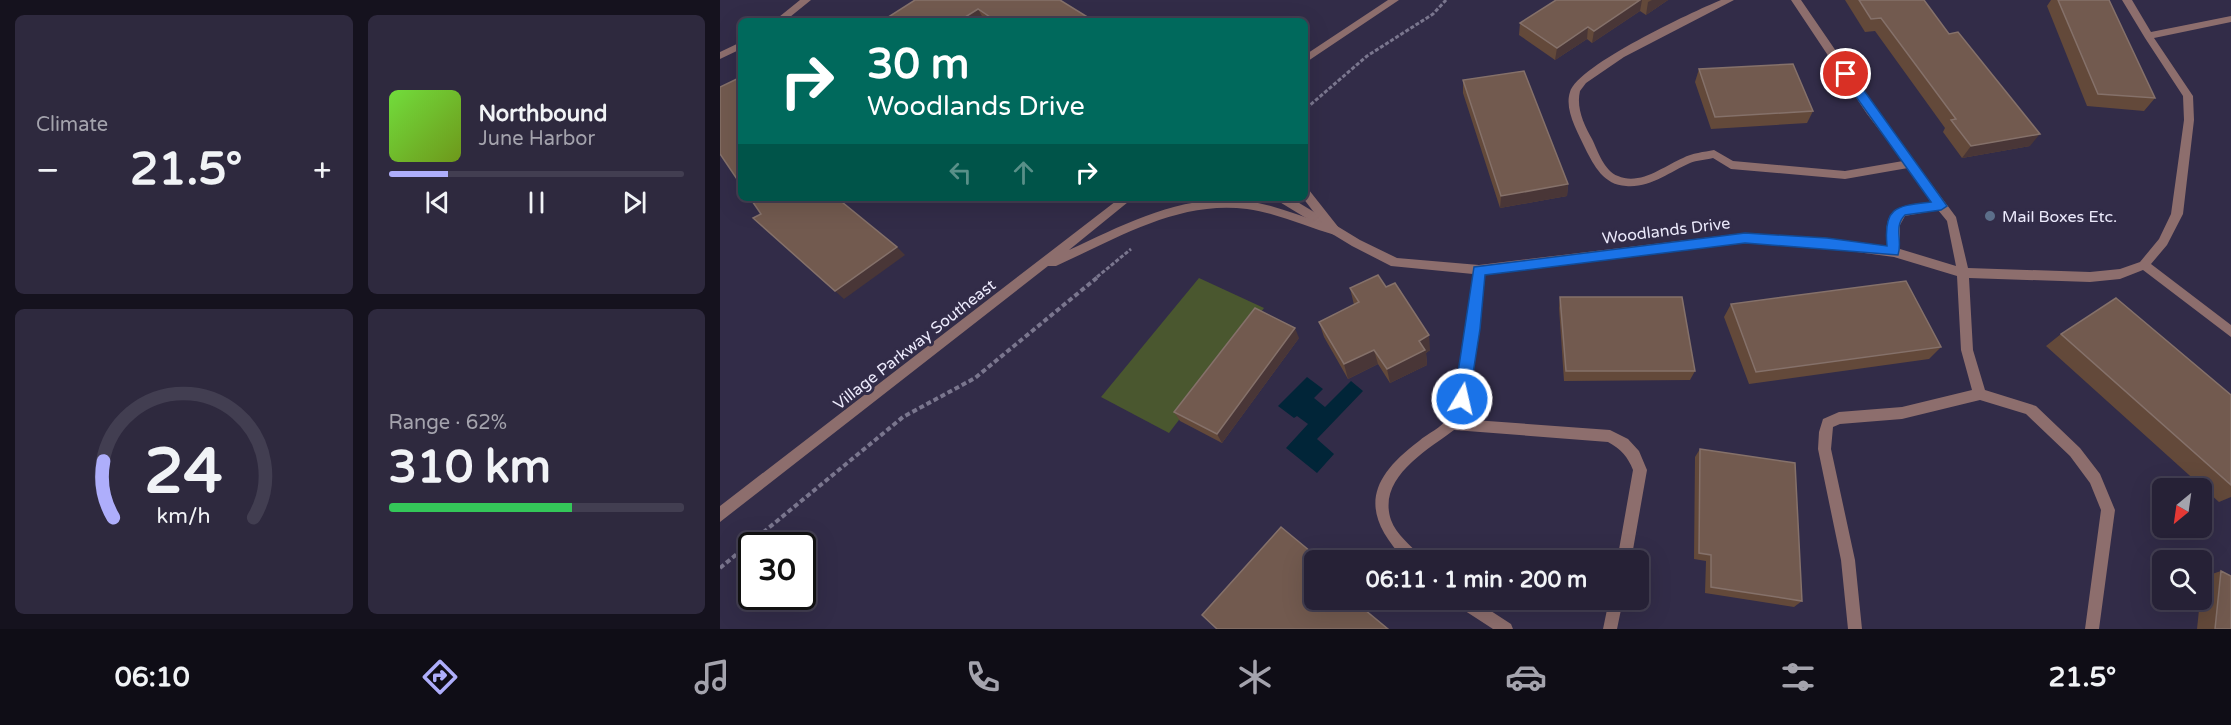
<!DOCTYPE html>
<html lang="en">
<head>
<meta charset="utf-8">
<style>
	:root { --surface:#262136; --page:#2e293e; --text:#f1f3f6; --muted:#a4a3ad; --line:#423e51; --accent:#aeaefb }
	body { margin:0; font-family:"Varela Round",sans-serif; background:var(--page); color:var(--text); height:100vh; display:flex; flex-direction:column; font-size:22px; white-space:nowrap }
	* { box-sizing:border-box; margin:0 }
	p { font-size:20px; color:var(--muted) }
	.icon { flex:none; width:33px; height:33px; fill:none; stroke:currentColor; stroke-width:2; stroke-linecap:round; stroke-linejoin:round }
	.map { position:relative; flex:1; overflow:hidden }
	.drawer { display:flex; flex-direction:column; gap:15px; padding:15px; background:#15121e; width:720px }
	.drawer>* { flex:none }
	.hud { position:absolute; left:18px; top:18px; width:570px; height:183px; border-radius:9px; box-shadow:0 6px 24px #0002,0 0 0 2px var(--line); background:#00695c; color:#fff; overflow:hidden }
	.needle { width:39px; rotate:209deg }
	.fabs { position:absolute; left:1432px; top:478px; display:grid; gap:12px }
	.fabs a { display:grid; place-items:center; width:60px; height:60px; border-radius:9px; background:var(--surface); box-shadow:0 6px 24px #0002,0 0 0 2px var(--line); font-size:30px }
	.speed { position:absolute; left:18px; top:532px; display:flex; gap:12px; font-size:30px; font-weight:700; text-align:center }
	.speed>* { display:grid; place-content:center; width:78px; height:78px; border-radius:50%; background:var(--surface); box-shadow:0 6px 24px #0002,0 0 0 2px var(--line); line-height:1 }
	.speed .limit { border:3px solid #111; border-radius:9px; background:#fff; color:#111 }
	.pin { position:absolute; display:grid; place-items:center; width:51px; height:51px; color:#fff; margin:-26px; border:3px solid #fff; border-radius:50%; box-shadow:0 2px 6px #0007 }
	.me { position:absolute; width:66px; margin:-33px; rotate:9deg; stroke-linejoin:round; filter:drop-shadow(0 0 4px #0008) }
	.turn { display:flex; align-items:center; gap:21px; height:126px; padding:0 30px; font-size:27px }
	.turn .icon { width:78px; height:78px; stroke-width:2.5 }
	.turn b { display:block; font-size:42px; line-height:51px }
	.lanes { display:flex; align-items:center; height:57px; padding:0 30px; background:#0003; justify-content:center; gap:30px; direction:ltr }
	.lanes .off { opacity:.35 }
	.big { font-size:45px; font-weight:700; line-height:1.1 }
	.drawer .card { flex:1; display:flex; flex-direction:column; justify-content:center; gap:9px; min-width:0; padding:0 21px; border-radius:9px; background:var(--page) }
	.drawer .dial { align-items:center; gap:0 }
	.dial svg { height:156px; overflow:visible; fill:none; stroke:var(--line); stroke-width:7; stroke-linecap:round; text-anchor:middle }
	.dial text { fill:var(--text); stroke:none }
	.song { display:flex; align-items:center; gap:18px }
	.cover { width:72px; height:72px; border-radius:9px; background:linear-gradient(135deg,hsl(100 70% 55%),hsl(80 70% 35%)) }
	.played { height:6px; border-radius:3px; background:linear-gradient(90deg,var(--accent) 20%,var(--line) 20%) }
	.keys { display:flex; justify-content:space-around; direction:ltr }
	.heat { display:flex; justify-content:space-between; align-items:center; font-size:33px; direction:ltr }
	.charge { height:9px; border-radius:4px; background:linear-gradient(90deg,#34c759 62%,var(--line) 0) }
	.drawer .tiles { flex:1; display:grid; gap:15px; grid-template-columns:repeat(2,1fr) }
	.trip { position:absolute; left:584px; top:550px; width:345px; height:60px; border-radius:9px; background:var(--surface); box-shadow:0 6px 24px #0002,0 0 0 2px var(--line); font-weight:700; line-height:60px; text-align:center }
	.menu { display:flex; height:96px; justify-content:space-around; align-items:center; background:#0f0d16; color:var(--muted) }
	.menu .icon { width:42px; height:42px }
	.menu .active { color:var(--accent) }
	.menu b { font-size:27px; color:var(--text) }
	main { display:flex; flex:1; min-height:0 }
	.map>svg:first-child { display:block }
	.green { fill:#4a572f }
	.water { fill:#012538 }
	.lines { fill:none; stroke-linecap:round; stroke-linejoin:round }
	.path-far1 { stroke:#7a768e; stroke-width:3; stroke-dasharray:4 2; stroke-linecap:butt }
	.path { stroke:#7a768e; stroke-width:4; stroke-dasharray:5 3; stroke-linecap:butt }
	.service { fill:#8d6e6d; fill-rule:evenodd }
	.minor { fill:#8d6e6d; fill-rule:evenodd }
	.tertiary { fill:#8d6e6d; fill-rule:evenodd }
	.wall { fill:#63493a }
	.shaded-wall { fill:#493637 }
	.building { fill:#725a4f; stroke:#85716a; stroke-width:1.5 }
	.route { fill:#1a73e8; stroke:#114b97; stroke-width:1.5 }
	.service-dot { fill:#5c6f8a; stroke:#322c48; stroke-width:2 }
	.labels { text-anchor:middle; stroke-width:6; stroke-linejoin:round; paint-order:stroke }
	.poi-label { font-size:16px; fill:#eceafc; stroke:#322c48; text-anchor:start }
	.street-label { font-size:16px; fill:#eceafc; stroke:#322c48 }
</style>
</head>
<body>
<main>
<section class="drawer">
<div class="tiles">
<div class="card"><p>Climate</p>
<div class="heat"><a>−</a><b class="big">21.5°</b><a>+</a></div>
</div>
<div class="card">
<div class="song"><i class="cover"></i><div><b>Northbound</b><p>June Harbor</p></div></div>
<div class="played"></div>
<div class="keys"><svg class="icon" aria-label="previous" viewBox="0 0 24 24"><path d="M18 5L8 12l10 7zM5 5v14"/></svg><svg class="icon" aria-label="pause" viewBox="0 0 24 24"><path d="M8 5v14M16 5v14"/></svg><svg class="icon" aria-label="next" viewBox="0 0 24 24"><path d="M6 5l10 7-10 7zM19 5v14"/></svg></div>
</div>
<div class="card dial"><svg viewBox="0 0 100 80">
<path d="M14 69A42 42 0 1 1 86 69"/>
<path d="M14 69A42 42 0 0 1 9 40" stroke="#aeaefb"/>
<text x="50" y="56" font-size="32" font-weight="700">24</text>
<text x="50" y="72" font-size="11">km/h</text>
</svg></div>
<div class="card"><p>Range · 62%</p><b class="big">310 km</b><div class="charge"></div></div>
</div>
</section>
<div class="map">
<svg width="1511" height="629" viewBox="0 0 1511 629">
	<rect width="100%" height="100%" fill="#322c48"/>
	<path class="green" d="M479 278 544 308 449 433 381 397Z"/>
	<path class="water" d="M587 377 603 389 594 398 605 407 631 381 643 391 597 439 614 454 597 473 566 448 588 424 577 416 574 418 558 406Z"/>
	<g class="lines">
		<path class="path-far1" d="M585 115 589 106 647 56 713 14 726 0
			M377 277 411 249"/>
		<path class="path" d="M0 568 183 417 255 378 379 276"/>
		<path class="service" d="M80 0H91L65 21H54Z
			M21 42V49L0 59V52Z"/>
		<path class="minor" d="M1001 0H1014L904 57 866 83 860 91C856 108 864 125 872 139 878 151 884 171 898 176 920 186 944 166 963 158 972 153 984 152 994 150L1013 161 1125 171 1183 161 1147 114 1071 0H1081L1155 108 1236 217 1248 268 1370 272 1400 269 1420 262 1439 239 1451 214 1464 120 1463 96 1425 38 1402 0H1412L1431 32 1511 16V22L1434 38 1473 96 1474 120 1463 214 1447 245 1431 264 1511 325V337L1423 270 1400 279 1370 282 1249 278 1253 350 1265 390 1316 406 1360 448 1380 474 1395 510 1379 629H1365L1381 510 1370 483 1350 456 1306 414 1260 400 1182 419 1120 424 1113 427 1111 449 1135 560 1142 629H1128L1121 560 1098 449 1099 432 1103 419 1119 412 1182 407 1252 390 1241 350 1237 276 1174 257 1107 248 1025 243 764 274 753 367 740 419 890 430 908 439 919 451 927 470 911 561H897L913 470C908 457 901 449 888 442L734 430C706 451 657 478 671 520 676 534 691 546 701 556L703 561H686C640 513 647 480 699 441 707 434 722 427 727 419 732 411 733 401 735 392 746 354 749 314 753 274L671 266 632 246 558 201 557 198H571L640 240 677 258 759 265 1025 233 1107 238 1168 247 1169 225 1177 210 1187 206 1213 202 1188 168 1125 179 1011 169 993 158C985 160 977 160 970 163 949 172 931 188 906 186 884 185 874 166 865 148 858 132 844 110 850 92 858 65 972 12 1001 0ZM1218 210 1227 221 1236 266 1180 249V225L1185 216Z
			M734 600H754L791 624 793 629H773L736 605Z
			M889 600H903L897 629H883Z"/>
		<path class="tertiary" d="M668 0H679L585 63V55Z
			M585 189 589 190 619 228 621 231 619 234 615 235C586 227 557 213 527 209 458 200 396 239 336 266H328L0 522V506L400 198H413L349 250C405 224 463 193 526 201 552 204 577 215 602 223L583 198H585Z"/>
	</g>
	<path class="wall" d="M195 0 374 21H267L263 18Z
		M836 0H948L926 15 920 11 872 43 867 39 835 60 799 35 800 23Z
		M1125 0H1204L1310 146 1242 158 1223 132 1225 128 1155 31 1145 32Z
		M1331 0H1389L1435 98 1424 111 1367 106 1327 6Z
		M979 69 1093 111 1087 123 991 129 975 82Z
		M743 80 848 184 847 196 780 208 743 93Z
		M630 288 710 350 706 353 707 365 670 383 658 364 628 379 604 337 599 322 634 305Z
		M840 297 975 371 970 380 844 381 839 308Z
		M1011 304 1221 347 1209 359 1029 384 1004 317Z
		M1341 334 1511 395V497L1499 502 1326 346Z
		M579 338 502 443 460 421 454 412Z
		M980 449 1082 601 1074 607 985 593 986 561 974 559 975 457Z
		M1501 571 1511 629H1477L1480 600H1482L1483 577Z"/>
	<path class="shaded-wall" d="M920 0H922L920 11 872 43 874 31Z
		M932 0H948L926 15 928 2Z
		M258 9 263 18 259 21H239Z
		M868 27 867 39 835 60 837 48Z
		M1320 134 1310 146 1242 158 1251 146Z
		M848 184 847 196 780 208 781 196Z
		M177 247 185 255 124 299 115 291Z
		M575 328 579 338 502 443 497 434Z
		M709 335 710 350 706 353 707 365 670 383 667 369 699 341Z
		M654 350 658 364 628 379 624 364Z"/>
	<path class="building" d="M195 0H340L374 21H276L258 9 239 21H162Z
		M836 0H920L874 31 868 27 837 48 800 23Z
		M1139 0H1204L1229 34 1238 32 1320 134 1251 146 1231 120 1236 119 1161 18 1151 19Z
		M1338 0H1389L1435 98 1378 94Z
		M1073 64 1093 111 995 117 979 69Z
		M804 71 848 184 781 196 743 80Z
		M21 77V185L0 154V87Z
		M30 198H117L177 247 115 291 33 218 41 214Z
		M658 275 666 287 675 283 709 335 699 341 705 350 667 369 654 350 624 364 599 322 639 302 630 288Z
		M1186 281 1221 347 1036 372 1011 304Z
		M840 297H962L975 371H846Z
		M1396 298 1511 395V485L1341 334Z
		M535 308 575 328 497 434 454 412Z
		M980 449 1075 463 1082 601 991 587V555L979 553Z
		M561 527 602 561H594V600H633L668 629H497L482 615Z
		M1501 571 1511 576V629H1495Z"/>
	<path class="route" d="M1126 70 1130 71 1227 206 1221 210 1185 215C1173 227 1183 241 1178 255L1025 243 765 275 760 329 749 399 747 404H736L734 399 754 267 1025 233 1107 238 1167 246C1163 206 1177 206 1211 202L1122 77 1121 74Z"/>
	<circle class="service-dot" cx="1270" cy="216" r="6"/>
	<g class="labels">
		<g class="poi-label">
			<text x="1282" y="222">Mail Boxes Etc.</text>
		</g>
		<g class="street-label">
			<text transform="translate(946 230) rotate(-7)" y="6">Woodlands Drive</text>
			<text transform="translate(194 344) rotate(-38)" y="6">Village Parkway Southeast</text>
		</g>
	</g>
</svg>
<div class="fabs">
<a><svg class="needle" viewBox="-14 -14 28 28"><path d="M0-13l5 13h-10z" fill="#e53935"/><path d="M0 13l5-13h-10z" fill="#a4a3ad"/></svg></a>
<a><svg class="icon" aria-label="search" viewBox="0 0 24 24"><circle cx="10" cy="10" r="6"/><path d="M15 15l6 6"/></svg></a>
</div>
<div class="speed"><div class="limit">30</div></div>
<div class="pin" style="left:1126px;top:74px;background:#d93025"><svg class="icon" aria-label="arrive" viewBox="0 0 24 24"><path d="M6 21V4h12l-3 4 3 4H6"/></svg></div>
<svg class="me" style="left:742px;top:399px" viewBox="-20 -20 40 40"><circle r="17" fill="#1a73e8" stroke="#fff" stroke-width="3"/><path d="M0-11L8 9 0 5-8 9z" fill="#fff"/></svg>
<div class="trip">06:11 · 1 min · 200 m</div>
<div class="hud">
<div class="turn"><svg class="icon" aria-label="right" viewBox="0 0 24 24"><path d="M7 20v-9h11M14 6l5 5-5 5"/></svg><div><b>30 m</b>Woodlands Drive</div></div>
<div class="lanes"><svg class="icon off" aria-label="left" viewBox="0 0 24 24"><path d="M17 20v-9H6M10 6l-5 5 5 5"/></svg><svg class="icon off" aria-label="ahead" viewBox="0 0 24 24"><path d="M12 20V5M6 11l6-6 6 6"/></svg><svg class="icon" aria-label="right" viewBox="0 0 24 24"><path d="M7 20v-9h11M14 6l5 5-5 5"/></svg></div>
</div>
</div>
</main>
<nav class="menu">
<b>06:10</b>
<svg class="icon active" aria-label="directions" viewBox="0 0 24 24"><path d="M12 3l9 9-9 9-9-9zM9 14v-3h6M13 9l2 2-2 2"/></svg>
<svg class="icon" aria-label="music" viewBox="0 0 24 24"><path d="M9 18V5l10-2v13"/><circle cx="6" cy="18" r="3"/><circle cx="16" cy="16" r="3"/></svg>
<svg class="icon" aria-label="phone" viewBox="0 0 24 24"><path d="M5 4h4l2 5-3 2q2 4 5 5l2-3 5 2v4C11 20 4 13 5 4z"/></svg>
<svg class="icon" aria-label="climate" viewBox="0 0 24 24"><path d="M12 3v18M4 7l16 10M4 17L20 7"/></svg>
<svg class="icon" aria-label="car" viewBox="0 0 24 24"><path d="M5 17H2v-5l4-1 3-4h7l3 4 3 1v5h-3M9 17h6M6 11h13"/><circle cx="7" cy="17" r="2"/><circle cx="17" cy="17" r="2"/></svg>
<svg class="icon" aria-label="filters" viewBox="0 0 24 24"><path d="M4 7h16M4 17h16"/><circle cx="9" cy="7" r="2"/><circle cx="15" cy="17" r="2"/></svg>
<b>21.5°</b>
</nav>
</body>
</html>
